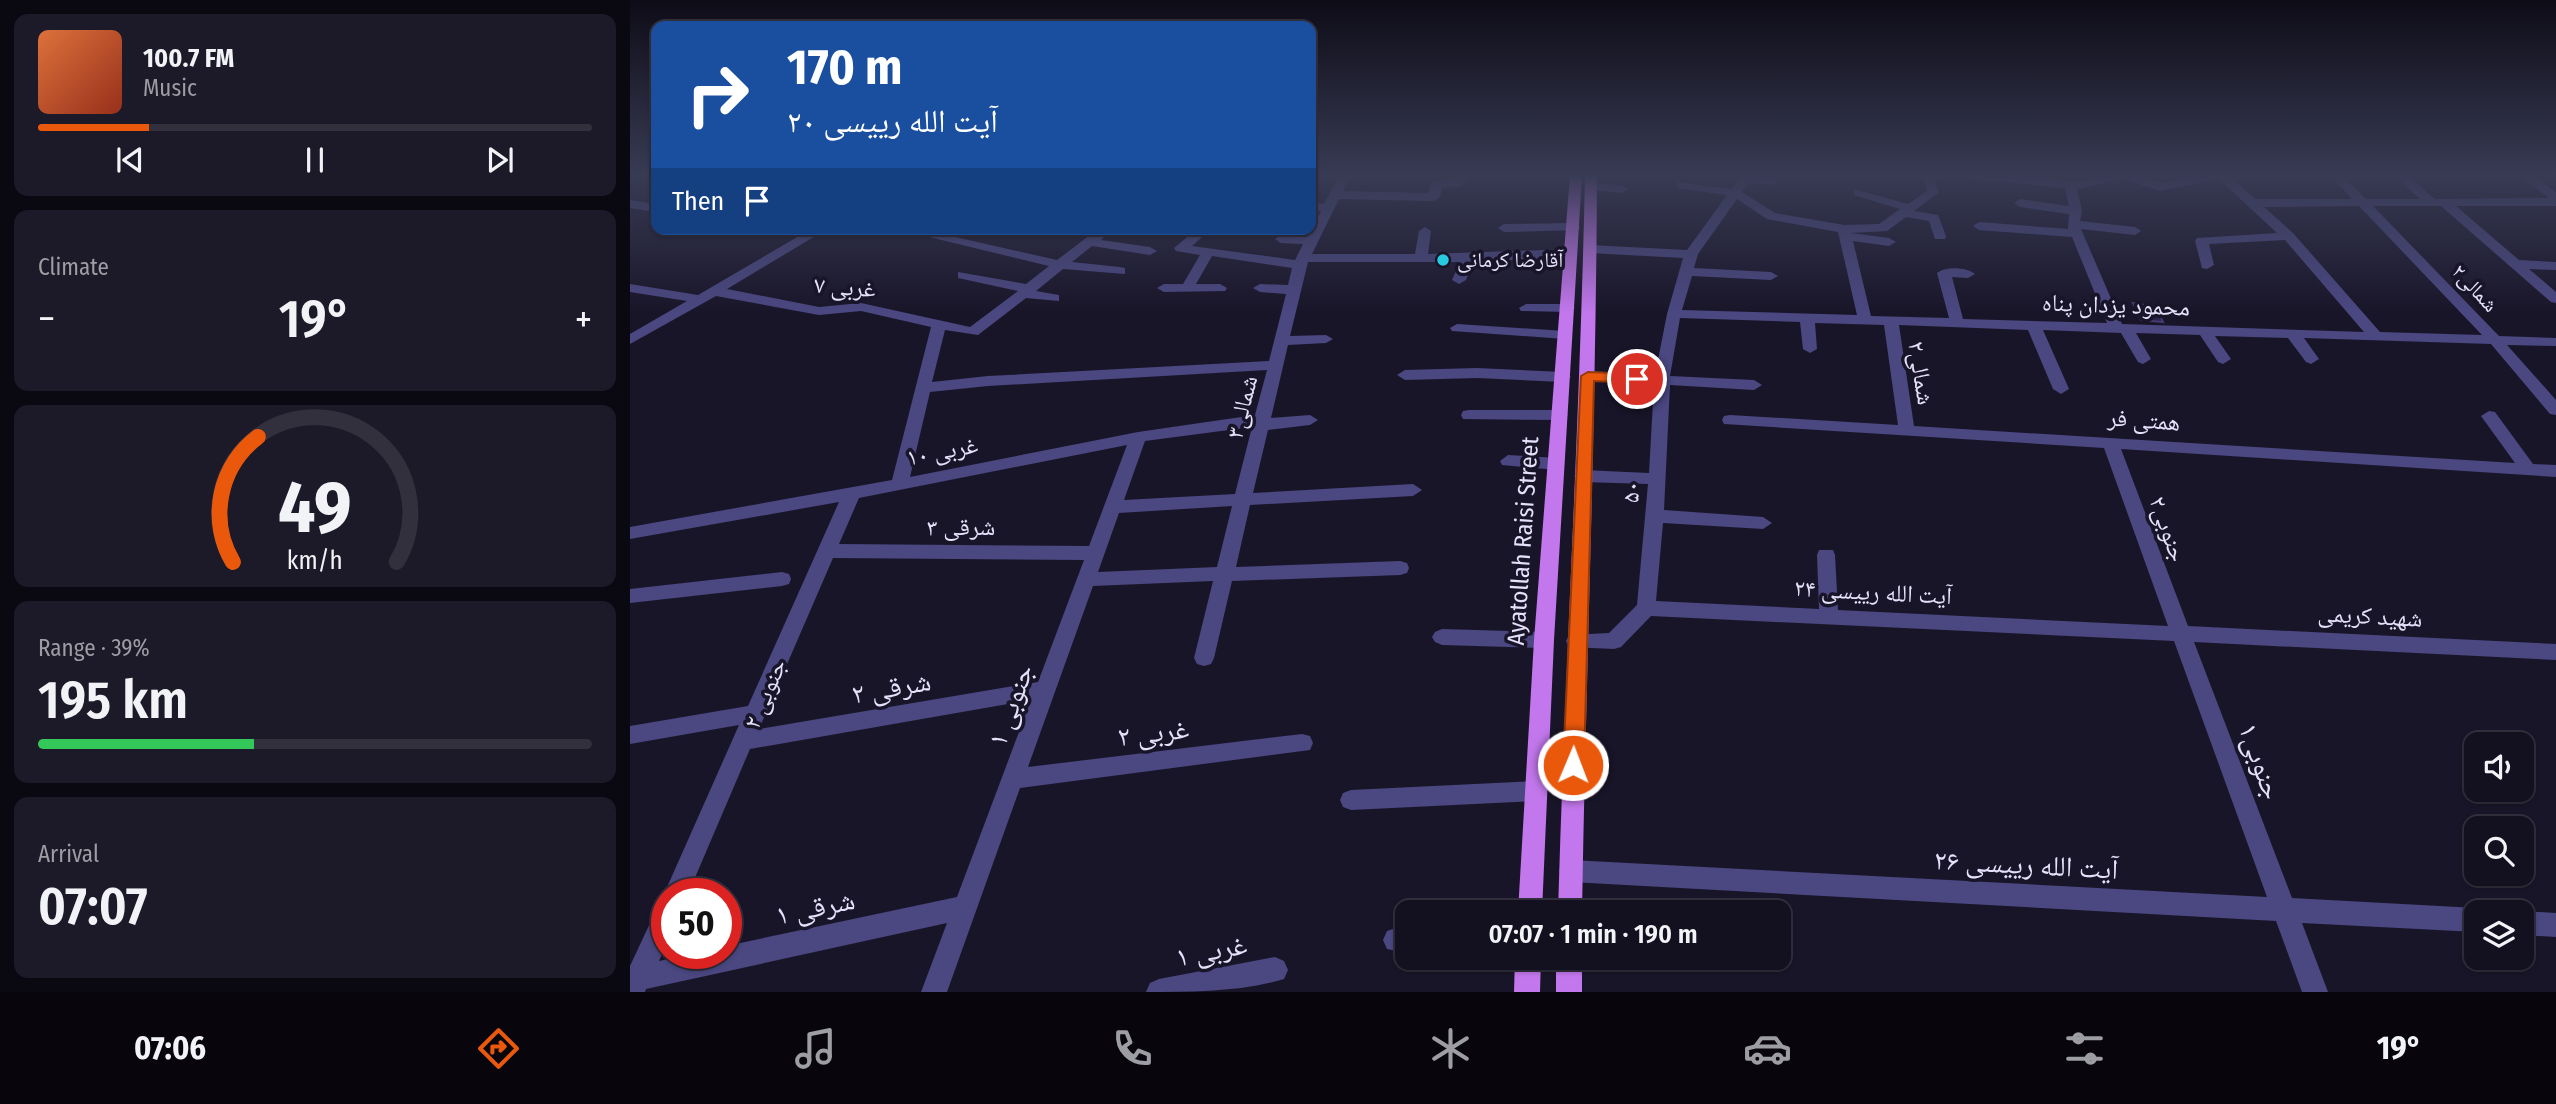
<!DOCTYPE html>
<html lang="en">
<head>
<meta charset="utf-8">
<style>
	:root { --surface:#13101f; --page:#1c1928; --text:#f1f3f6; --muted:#9d9da4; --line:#32303d; --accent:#ea580c }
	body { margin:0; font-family:"Fira Sans Condensed","Noto Naskh Arabic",sans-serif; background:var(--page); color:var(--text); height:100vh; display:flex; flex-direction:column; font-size:26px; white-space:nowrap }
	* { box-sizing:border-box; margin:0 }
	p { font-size:23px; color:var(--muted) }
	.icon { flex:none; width:38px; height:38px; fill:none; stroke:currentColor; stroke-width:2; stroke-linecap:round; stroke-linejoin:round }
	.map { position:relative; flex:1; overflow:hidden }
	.sheet { display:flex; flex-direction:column; gap:14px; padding:14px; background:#0a0911; width:630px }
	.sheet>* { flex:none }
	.banner { position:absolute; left:21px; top:21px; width:665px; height:214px; border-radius:14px; box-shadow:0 2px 5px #0004,0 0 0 2px var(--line); background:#1a4fa0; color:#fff; overflow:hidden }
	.controls { position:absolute; left:1834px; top:732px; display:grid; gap:14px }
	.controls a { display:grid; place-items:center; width:70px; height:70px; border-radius:14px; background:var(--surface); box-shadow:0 2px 5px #0004,0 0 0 2px var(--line); font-size:35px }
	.speed { position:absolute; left:21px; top:878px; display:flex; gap:14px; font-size:35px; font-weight:700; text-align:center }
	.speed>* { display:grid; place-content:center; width:91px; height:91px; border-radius:50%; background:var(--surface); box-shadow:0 2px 5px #0004,0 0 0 2px var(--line); line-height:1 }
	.speed .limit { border:10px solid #d22; background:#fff; color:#111 }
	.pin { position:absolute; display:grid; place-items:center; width:60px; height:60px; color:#fff; margin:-30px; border:4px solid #fff; border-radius:50%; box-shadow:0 2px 7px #0007 }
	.me { position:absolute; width:77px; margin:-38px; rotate:1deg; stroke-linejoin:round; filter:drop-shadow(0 0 5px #0008) }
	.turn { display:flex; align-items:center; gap:24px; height:147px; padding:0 21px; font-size:32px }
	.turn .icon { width:91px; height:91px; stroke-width:2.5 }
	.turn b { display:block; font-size:49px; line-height:60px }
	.then { display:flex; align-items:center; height:66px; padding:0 21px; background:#0003; gap:14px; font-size:26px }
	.big { font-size:52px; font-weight:600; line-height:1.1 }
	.sheet .widget { flex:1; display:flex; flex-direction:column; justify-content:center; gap:10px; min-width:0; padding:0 24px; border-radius:14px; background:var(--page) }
	.sheet .dial { align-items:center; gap:0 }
	.dial svg { height:182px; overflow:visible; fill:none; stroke:var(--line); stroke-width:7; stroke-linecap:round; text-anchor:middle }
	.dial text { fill:var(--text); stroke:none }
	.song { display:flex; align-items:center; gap:21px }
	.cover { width:84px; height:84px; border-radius:10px; background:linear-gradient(135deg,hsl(20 70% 55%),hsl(10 70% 35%)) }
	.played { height:7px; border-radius:4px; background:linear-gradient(90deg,var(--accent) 20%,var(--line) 20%) }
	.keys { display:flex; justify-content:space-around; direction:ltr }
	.heat { display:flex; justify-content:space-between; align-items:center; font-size:38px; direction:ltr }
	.charge { height:10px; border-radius:5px; background:linear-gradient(90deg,#34c759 39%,var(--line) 0) }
	.trip { position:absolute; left:765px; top:900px; width:396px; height:70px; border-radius:14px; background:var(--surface); box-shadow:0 2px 5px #0004,0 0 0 2px var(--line); font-weight:600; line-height:70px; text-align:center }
	.dock { display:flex; height:112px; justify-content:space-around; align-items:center; background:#08060c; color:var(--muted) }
	.dock .icon { width:49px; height:49px }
	.dock .selected { color:var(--accent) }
	.dock b { font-size:32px; color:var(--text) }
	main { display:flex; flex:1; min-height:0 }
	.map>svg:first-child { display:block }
	.building { fill:#2b2348; stroke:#453970; stroke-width:2 }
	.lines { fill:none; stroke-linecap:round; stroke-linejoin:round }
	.minor { fill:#4a4781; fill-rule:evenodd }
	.major { fill:#c277ec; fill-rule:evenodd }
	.route { fill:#ea580c; stroke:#983908; stroke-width:2 }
	.poi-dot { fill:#28cae0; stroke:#191529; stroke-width:2.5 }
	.labels { text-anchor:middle; stroke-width:7; stroke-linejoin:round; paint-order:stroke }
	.far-poi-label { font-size:21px; fill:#e5e1fb; stroke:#191529; text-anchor:start }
	.far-street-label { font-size:21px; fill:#e5e1fb; stroke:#191529 }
	.street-label { font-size:24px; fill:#e5e1fb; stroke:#191529 }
	.near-street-label { font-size:28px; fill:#e5e1fb; stroke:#191529 }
</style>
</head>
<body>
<main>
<section class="sheet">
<div class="widget">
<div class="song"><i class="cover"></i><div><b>100.7 FM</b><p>Music</p></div></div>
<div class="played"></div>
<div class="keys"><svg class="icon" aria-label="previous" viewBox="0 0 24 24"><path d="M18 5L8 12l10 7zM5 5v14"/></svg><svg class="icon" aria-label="pause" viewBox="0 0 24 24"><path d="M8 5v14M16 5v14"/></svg><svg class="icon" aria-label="next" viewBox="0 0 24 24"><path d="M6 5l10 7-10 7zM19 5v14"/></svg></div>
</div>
<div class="widget"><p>Climate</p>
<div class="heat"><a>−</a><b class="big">19°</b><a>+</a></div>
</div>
<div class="widget dial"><svg viewBox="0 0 100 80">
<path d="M14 69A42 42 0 1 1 86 69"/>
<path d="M14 69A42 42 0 0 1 25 14" stroke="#ea580c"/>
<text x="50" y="56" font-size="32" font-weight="700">49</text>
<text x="50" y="72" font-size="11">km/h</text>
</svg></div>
<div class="widget"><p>Range · 39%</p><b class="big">195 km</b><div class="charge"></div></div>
<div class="widget"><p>Arrival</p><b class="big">07:07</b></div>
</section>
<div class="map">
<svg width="1926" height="992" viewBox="0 0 1926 992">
	<rect width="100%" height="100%" fill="#191529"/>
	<path class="building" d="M1503 303 1526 307 1533 322 1511 320Z"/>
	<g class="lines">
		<path class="minor" d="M709 175H721L713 191 798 193 802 181 824 180 827 175H839L832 186 812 187 810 197 804 201 709 199 682 254H785L789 231 795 227 801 231 798 254 941 249 948 253 941 257 843 262 836 280 829 284 822 280 830 262H678L660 336 696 335 703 339 696 343 658 345 641 418 680 415 688 420 680 425 638 430 623 493 783 484 792 490 783 496 620 505 606 567 770 561 777 563 779 568 777 573 770 575 602 581 584 658 581 664 574 666 567 664 564 658 583 581 463 586 398 767 672 734 680 736 683 743 680 750 390 788 317 992H291L317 923 16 989 15 992H0V966L28 906 37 902V943L29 961 62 954H96V946L327 897 401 700 120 749 58 894H37V901L34 894 109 725 0 744V726L118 706 209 502 0 539V527L262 480 301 327 231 311 189 315 86 296 0 344V334L57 301 0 292V284L68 295 181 229H197L97 289 189 307 231 303 340 327 388 291 328 278V272L396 284 419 266 266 229H290L427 260 468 229H482L471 240 520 247 527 251 520 255 462 246 442 262 490 267 495 268V274L433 269 406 291 429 295V301L396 298 348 335 315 330 302 382 358 376 639 361 656 294 630 292 623 288 630 284 658 285 662 268 582 256 566 284H590L597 288 595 291 534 292 527 288 534 284H553L570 255 546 251 544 248 567 229H581L562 246 665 260 673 244 651 243 645 239 651 235 677 237 691 211 681 210V202L694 204ZM637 370 625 415 508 432 280 477 300 392 358 386ZM622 427 605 494 494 500 515 441ZM497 445 459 546 209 544 229 498ZM602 506 587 567 468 572 489 513ZM203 558 454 560 408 682 129 729Z
			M1112 175 1147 179V185L1118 183 1112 192 1145 213 1214 225 1249 224 1270 209 1224 195V189L1278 204 1297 191 1293 175H1323L1321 178 1304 180 1309 192 1284 211 1308 215 1316 236 1315 239H1305L1299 221 1276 217 1257 231 1221 233 1259 238 1266 242 1259 246 1223 241 1241 316 1319 318 1307 273C1315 266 1337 267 1345 274L1338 278 1322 277 1333 319 1477 323 1442 237 1349 230 1343 226 1349 222 1438 229 1439 214 1390 207 1384 203 1390 199 1439 206 1435 188 1339 179 1333 175H1372L1452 182 1483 175H1505L1531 183 1575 175H1599L1625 199H1722L1700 175H1712L1736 199H1790L1764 175H1777L1805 199 1919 198 1889 175H1902L1926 192V206H1826L1889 260 1926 262V270L1899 269 1926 292V303L1921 302 1811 206H1743L1869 336 1926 338V346L1877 345 1926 400V415L1920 414 1861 344 1674 338 1689 359 1681 364 1676 362 1658 338 1585 336 1601 359 1593 364 1588 362 1570 335 1506 333 1521 359 1513 364 1508 362 1491 333 1413 330 1439 389 1431 394 1423 389 1398 330 1269 325 1284 426 1885 463 1851 416 1859 411 1865 412 1903 464 1926 465V477L1491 449 1558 626 1926 644V660L1564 642 1662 898 1846 908 1855 912H1846V932L1672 923 1698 992H1672L1646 921 941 882 932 879 929 871 932 863 941 860 1637 897 1544 641 1021 616 991 647 984 649 939 647 936 641 939 635 979 633 1007 605 1018 484 953 482 944 476 953 470 1019 473 1024 384 958 381 950 376 958 371 1025 375 1037 314 1053 258 960 253 953 249 960 245 1057 250 1097 195 1047 188V182L1102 189ZM1494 179 1530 191 1589 179 1647 233 1567 238 1565 241 1572 268 1577 269 1584 265 1579 244 1655 240 1734 332 1492 324 1451 229 1505 235 1511 231 1505 227 1450 221 1452 211 1447 189ZM1107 199 1137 219 1208 232 1227 315 1052 310 1062 276 1141 280 1148 276 1141 272 1064 268 1068 254ZM1729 206 1852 335 1750 332 1663 233 1634 207ZM1050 318 1170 322 1173 349 1180 353 1187 349 1185 323 1254 325 1268 425 1100 415 1094 416 1092 420 1094 424 1474 448 1538 626 1208 610 1205 555 1203 550H1189L1187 555 1189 609 1026 601 1033 523 1133 529 1142 523 1133 517 1034 510 1040 385 1124 390 1132 385 1124 380 1040 376Z
			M961 183 992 185 998 189 992 193 957 190 955 187Z
			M0 200 26 204V212L0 208Z
			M944 223 950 227 949 230 874 232 868 228 874 224Z
			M896 304H938L945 308 938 312 891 311 889 308Z
			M827 324 935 331 942 335 935 339 822 331 820 328Z
			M847 368 933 372 941 377 933 382 847 378 775 380 767 375 775 370Z
			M839 410H930L938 415 930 420 833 419 831 415 833 411Z
			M878 455 927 458 935 464 927 470 872 465 870 461Z
			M152 572 159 574 161 579 159 584 152 586 0 603V589Z
			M812 629 914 632 921 634 924 640 921 646 914 648 812 645 805 642 802 637 805 632Z
			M906 781 914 784 917 791 914 798 906 801 721 810 713 807 710 800 713 793 721 790Z
			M1892 911 1926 913V937L1892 935 1890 912Z
			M766 928 777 929V953L757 949 753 940 757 931Z
			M645 957 654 961 658 970 654 979C611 992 561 992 516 992L520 983 529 979Z"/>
		<path class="major" d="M940 175H952L924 640 912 912H888L904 640Z
			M955 175H967C966 421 956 666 952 912H928C935 666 950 421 955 175Z
			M885 957H911L910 992H884Z
			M926 957H952V992H926Z"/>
	</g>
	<linearGradient id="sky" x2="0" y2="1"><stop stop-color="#0e0c17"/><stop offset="0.56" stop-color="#383b54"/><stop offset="1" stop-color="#383b54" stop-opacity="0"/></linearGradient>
	<rect width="1926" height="313" fill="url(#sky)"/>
	<path class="route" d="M958 372 1007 374 1014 379 1007 383 964 381 954 765 951 772 943 774 936 772 933 765 951 376Z"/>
	<circle class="poi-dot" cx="813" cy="260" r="7"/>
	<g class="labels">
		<g class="far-poi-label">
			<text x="827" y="267">آقارضا کرمانی</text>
		</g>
		<g class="far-street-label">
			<text transform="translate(1845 288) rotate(47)" y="7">شمالی۲</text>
		</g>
		<g class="street-label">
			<text transform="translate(215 287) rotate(4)" y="8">غربی ۷</text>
			<text transform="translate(1486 305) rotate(2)" y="8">محمود یزدان پناه</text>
			<text transform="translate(1291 373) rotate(81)" y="8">شمالی۲</text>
			<text transform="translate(612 407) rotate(-76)" y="8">شمالی۳</text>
			<text transform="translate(1514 420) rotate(4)" y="8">همتی فر</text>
			<text transform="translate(312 451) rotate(-11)" y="8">غربی ۱۰</text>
			<text transform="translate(1001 492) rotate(-87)" y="8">۵۰</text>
			<text x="331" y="535">شرقی ۳</text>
			<text transform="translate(1538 529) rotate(70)" y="8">جنوبی۲</text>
			<text transform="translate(893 541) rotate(-86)" y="8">Ayatollah Raisi Street</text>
			<text transform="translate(1243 592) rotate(3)" y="8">آیت الله رییسی ۲۴</text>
			<text transform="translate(1740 616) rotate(3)" y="8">شهید کریمی</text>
			<text transform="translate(135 694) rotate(-67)" y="8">جنوبی ۲</text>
		</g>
		<g class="near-street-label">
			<text transform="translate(261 687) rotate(-10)" y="10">شرقی ۲</text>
			<text transform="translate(380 705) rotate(-70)" y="10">جنوبی ۱</text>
			<text transform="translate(523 732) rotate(-7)" y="10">غربی ۲</text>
			<text transform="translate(1631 761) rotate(70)" y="10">جنوبی۱</text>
			<text transform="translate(1396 864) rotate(3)" y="10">آیت الله رییسی ۲۶</text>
			<text transform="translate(185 907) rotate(-12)" y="10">شرقی ۱</text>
			<text transform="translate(581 950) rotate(-11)" y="10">غربی ۱</text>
		</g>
	</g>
</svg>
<div class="controls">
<a><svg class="icon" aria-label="sound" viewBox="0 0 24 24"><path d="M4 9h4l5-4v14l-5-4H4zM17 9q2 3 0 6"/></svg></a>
<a><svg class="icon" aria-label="search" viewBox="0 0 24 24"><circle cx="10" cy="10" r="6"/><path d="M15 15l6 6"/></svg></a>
<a><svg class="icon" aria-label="layers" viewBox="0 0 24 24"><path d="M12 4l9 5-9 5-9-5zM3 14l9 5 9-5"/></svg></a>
</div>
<div class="speed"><div class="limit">50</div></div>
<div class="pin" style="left:1007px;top:379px;background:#d93025"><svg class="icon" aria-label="arrive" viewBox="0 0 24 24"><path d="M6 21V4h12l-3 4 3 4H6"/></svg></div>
<svg class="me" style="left:943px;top:765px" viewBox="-20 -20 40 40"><circle r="17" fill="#ea580c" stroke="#fff" stroke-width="3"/><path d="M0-11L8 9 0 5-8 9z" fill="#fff"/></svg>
<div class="trip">07:07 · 1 min · 190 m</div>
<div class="banner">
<div class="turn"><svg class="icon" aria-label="right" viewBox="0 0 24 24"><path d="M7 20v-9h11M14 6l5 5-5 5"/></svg><div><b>170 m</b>آیت الله رییسی ۲۰</div></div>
<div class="then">Then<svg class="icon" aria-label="arrive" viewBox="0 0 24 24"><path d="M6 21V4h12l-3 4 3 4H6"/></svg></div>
</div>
</div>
</main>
<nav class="dock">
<b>07:06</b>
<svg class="icon selected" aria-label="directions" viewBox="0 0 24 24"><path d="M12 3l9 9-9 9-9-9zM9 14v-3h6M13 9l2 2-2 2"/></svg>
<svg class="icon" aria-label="music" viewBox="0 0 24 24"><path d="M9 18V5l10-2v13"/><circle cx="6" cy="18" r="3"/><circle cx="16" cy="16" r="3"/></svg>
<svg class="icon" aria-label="phone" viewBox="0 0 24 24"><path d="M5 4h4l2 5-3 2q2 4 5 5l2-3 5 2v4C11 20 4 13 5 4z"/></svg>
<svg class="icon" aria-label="climate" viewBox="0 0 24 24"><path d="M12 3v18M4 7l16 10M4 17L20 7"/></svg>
<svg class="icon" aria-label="car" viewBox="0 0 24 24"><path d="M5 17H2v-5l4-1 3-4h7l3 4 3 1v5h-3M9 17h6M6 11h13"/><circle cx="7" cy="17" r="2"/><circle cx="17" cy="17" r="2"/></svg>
<svg class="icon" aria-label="filters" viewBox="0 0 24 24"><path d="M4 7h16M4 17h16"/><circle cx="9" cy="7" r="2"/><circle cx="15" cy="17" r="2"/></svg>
<b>19°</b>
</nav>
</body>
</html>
